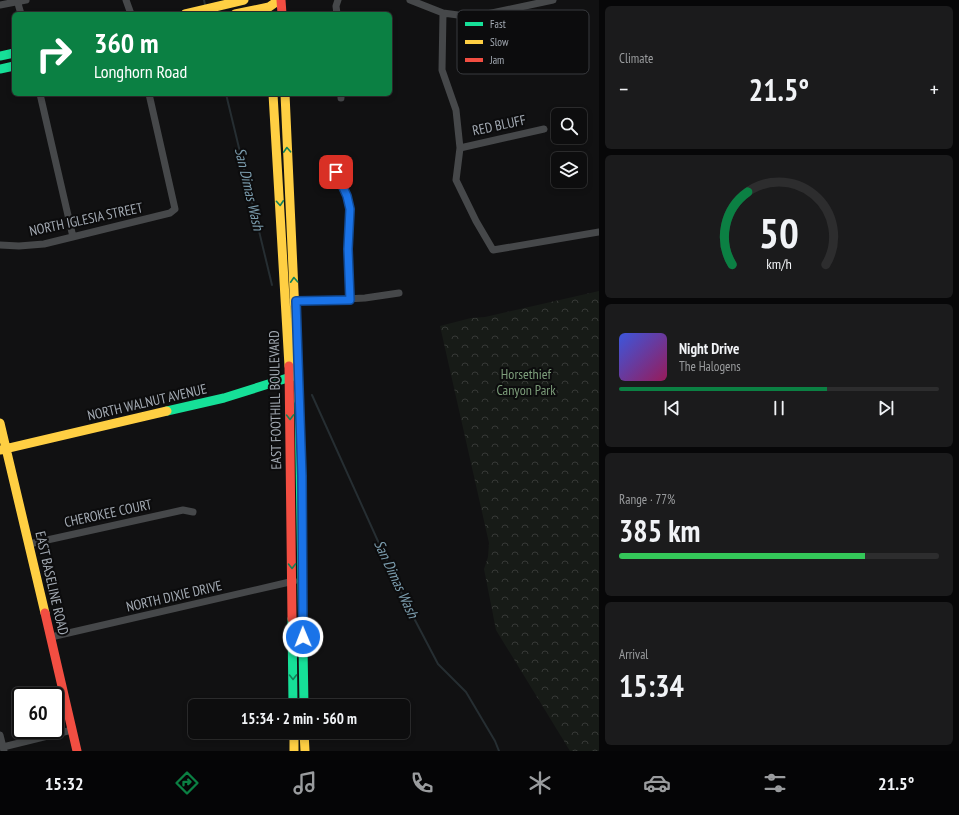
<!DOCTYPE html>
<html lang="en">
<head>
<meta charset="utf-8">
<style>
	:root { --surface:#0d0d0e; --page:#1b1b1c; --text:#f1f3f6; --muted:#9a9c9e; --line:#2d2d2e; --accent:#0b8043 }
	body { margin:0; font-family:"PT Sans Narrow",sans-serif; background:var(--page); color:var(--text); height:100vh; display:flex; flex-direction:column; font-size:15px; white-space:nowrap }
	* { box-sizing:border-box; margin:0 }
	p { font-size:13px; color:var(--muted) }
	.icon { flex:none; width:22px; height:22px; fill:none; stroke:currentColor; stroke-width:2; stroke-linecap:round; stroke-linejoin:round }
	.map { position:relative; flex:1; overflow:hidden }
	.details { display:flex; flex-direction:column; gap:6px; padding:6px; background:#070708; width:360px }
	.details>* { flex:none }
	.banner { position:absolute; left:12px; top:12px; width:380px; height:84px; border-radius:6px; box-shadow:0 2px 6px #0003,0 0 0 1px var(--line); background:#0b8043; color:#fff; overflow:hidden }
	.fabs { position:absolute; left:551px; top:108px; display:grid; gap:8px }
	.fabs a { display:grid; place-items:center; width:36px; height:36px; border-radius:6px; background:var(--surface); box-shadow:0 2px 6px #0003,0 0 0 1px var(--line); font-size:20px }
	.speed { position:absolute; left:12px; top:687px; display:flex; gap:8px; font-size:20px; font-weight:700; text-align:center }
	.speed>* { display:grid; place-content:center; width:52px; height:52px; border-radius:50%; background:var(--surface); box-shadow:0 2px 6px #0003,0 0 0 1px var(--line); line-height:1 }
	.speed .limit { border:2px solid #111; border-radius:6px; background:#fff; color:#111 }
	.pin { position:absolute; display:grid; place-items:center; width:34px; height:34px; color:#fff; margin:-17px; border-radius:8px; box-shadow:0 2px 6px #0006 }
	.me { position:absolute; width:44px; margin:-22px; rotate:359deg; stroke-linejoin:round; filter:drop-shadow(0 0 3px #0008) }
	.turn { display:flex; align-items:center; gap:14px; height:84px; padding:0 16px; font-size:18px }
	.turn .icon { width:52px; height:52px; stroke-width:2.5 }
	.turn b { display:block; font-size:28px; line-height:34px }
	.big { font-size:30px; font-weight:600; line-height:1.1 }
	.details .widget { flex:1; display:flex; flex-direction:column; justify-content:center; gap:6px; min-width:0; padding:0 14px; border-radius:6px; background:var(--page) }
	.details .dial { align-items:center; gap:0 }
	.dial svg { height:104px; overflow:visible; fill:none; stroke:var(--line); stroke-width:7; stroke-linecap:round; text-anchor:middle }
	.dial text { fill:var(--text); stroke:none }
	.song { display:flex; align-items:center; gap:12px }
	.cover { width:48px; height:48px; border-radius:6px; background:linear-gradient(135deg,hsl(230 70% 55%),hsl(330 70% 35%)) }
	.played { height:4px; border-radius:2px; background:linear-gradient(90deg,var(--accent) 65%,var(--line) 65%) }
	.keys { display:flex; justify-content:space-around; direction:ltr }
	.heat { display:flex; justify-content:space-between; align-items:center; font-size:22px; direction:ltr }
	.charge { height:6px; border-radius:3px; background:linear-gradient(90deg,#34c759 77%,var(--line) 0) }
	.trip { position:absolute; left:188px; top:699px; width:222px; height:40px; border-radius:6px; background:var(--surface); box-shadow:0 2px 6px #0003,0 0 0 1px var(--line); font-weight:600; line-height:40px; text-align:center }
	.menu { display:flex; height:64px; justify-content:space-around; align-items:center; background:#050506; color:var(--muted) }
	.menu .icon { width:28px; height:28px }
	.menu .active { color:var(--accent) }
	.menu b { font-size:18px; color:var(--text) }
	main { display:flex; flex:1; min-height:0 }
	.map>svg:first-child { display:block }
	.forest { fill:url(#forest-crowns) }
	.lines { fill:none; stroke-linecap:round; stroke-linejoin:round }
	.stream { stroke:#262e32; stroke-width:2 }
	.street { stroke:#46484a; stroke-width:7 }
	.fast { stroke:#16e098; stroke-width:9 }
	.slow { stroke:#ffcf43; stroke-width:9 }
	.jam { stroke:#f24e42; stroke-width:9 }
	.oneway { stroke:#128159 }
	.route-casing { stroke:#114b97; stroke-width:10 }
	.route { stroke:#1a73e8; stroke-width:7 }
	.labels { text-anchor:middle; stroke-width:4; stroke-linejoin:round; paint-order:stroke }
	.street-label { font-size:14px; fill:#a3aab3; stroke:#0c0c0d }
	.park-label { font-size:14px; fill:#7c9d7a; stroke:#0c0c0d }
	.water-label { font-size:15px; font-style:italic; fill:#7b9cad; stroke:#0c0c0d }
	.key { fill:#0c0c0d; stroke:#393b3f; stroke-width:1 }
	.key-label { font-size:11px; fill:#a3aab3 }
</style>
</head>
<body>
<main>
<div class="map">
<svg width="599" height="751" viewBox="0 0 599 751">
	<defs>
		<pattern id="forest-crowns" width="20" height="18" patternUnits="userSpaceOnUse"><rect width="20" height="18" fill="#171b17"/><path d="M2 6a3 3 0 1 1 6 0M12 15a3 3 0 1 1 6 0" fill="none" stroke="#363936"/></pattern>
	</defs>
	<rect width="100%" height="100%" fill="#111112"/>
	<path class="forest" d="M599 291V751H570L496 630 484 569 488 557 489 543 440 326 471 318 485 317Z"/>
	<g class="lines">
		<path class="stream" d="M204 0 205 5
			M226 94 272 285
			M312 395 405 601 438 664 466 692 495 741 499 751"/>
		<path class="street" d="M17 0 21 14
			M126 0 131 14
			M410 0 443 13 473 17 553 0
			M0 5 26 0
			M443 13 442 70 456 110 460 148 456 180 476 221 493 250 599 232
			M337 14 336 6 338 0
			M40 94 73 237
			M341 94V98
			M460 148 544 129
			M336 172 347 196 350 209 348 249 350 299
			M0 245 19 246 44 244 170 213 175 209 149 94
			M290 302 365 298 399 293
			M29 544 183 510 193 512
			M51 637 294 581
			M0 735 4 751
			M3 747 72 730"/>
		<path class="fast" d="M0 56 14 53
			M0 69 14 66
			M299 401 304 706
			M167 411 224 398 297 375
			M292 619 293 706"/>
		<path class="slow" d="M185 14 244 0
			M235 14 269 7 279 0
			M273 94 289 366
			M285 94 299 401
			M0 423 45 613
			M0 450 167 411
			M294 732V751
			M304 732 305 751"/>
		<path class="jam" d="M281 0 282 14
			M289 366 292 619
			M45 613 77 751"/>
	</g>
	<defs><path id="oneway-chevron" d="M-2-3.5L2.5 0L-2 3.5" fill="none" stroke-width="1.6" stroke-linecap="round" stroke-linejoin="round"/></defs>
	<g class="oneway">
		<use href="#oneway-chevron" transform="translate(287 150) rotate(-93)"/>
		<use href="#oneway-chevron" transform="translate(280 203) rotate(86)"/>
		<use href="#oneway-chevron" transform="translate(294 280) rotate(-93)"/>
		<use href="#oneway-chevron" transform="translate(290 417) rotate(89)"/>
		<use href="#oneway-chevron" transform="translate(292 566) rotate(89)"/>
		<use href="#oneway-chevron" transform="translate(293 677) rotate(89)"/>
	</g>
	<g class="lines">
		<g class="route-casing">
			<path id="route" d="M303 637 302 476 296 301 350 300 348 249 350 209 347 196 336 172"/>
		</g>
		<use href="#route" class="route"/>
	</g>
	<g class="labels">
		<g class="street-label">
			<text transform="translate(499 125) rotate(-12)" y="5">RED BLUFF</text>
			<text transform="translate(86 219) rotate(-12)" y="5">NORTH IGLESIA STREET</text>
			<text transform="translate(275 400) rotate(-91)" y="5">EAST FOOTHILL BOULEVARD</text>
			<text transform="translate(147 402) rotate(-13)" y="5">NORTH WALNUT AVENUE</text>
			<text transform="translate(108 513) rotate(-12)" y="5">CHEROKEE COURT</text>
			<text transform="translate(52 583) rotate(77)" y="5">EAST BASELINE ROAD</text>
			<text transform="translate(174 596) rotate(-13)" y="5">NORTH DIXIE DRIVE</text>
		</g>
		<g class="park-label">
			<text x="526" y="379">Horsethief<tspan x="526" dy="16">Canyon Park</tspan></text>
		</g>
		<g class="water-label">
			<text transform="translate(249 189) rotate(77)" y="5">San Dimas Wash</text>
			<text transform="translate(396 579) rotate(65)" y="5">San Dimas Wash</text>
		</g>
	</g>
	<rect x="457" y="10" width="132" height="64" rx="6" class="key"/>
	<rect x="465" y="22" width="18" height="4" fill="#16e098"/>
	<rect x="465" y="40" width="18" height="4" fill="#ffcf43"/>
	<rect x="465" y="58" width="18" height="4" fill="#f24e42"/>
	<g class="key-label">
		<text x="490" y="28">Fast</text>
		<text x="490" y="46">Slow</text>
		<text x="490" y="64">Jam</text>
	</g>
</svg>
<div class="fabs">
<a><svg class="icon" aria-label="search" viewBox="0 0 24 24"><circle cx="10" cy="10" r="6"/><path d="M15 15l6 6"/></svg></a>
<a><svg class="icon" aria-label="layers" viewBox="0 0 24 24"><path d="M12 4l9 5-9 5-9-5zM3 14l9 5 9-5"/></svg></a>
</div>
<div class="speed"><div class="limit">60</div></div>
<div class="pin" style="left:336px;top:172px;background:#d93025"><svg class="icon" aria-label="arrive" viewBox="0 0 24 24"><path d="M6 21V4h12l-3 4 3 4H6"/></svg></div>
<svg class="me" style="left:303px;top:637px" viewBox="-20 -20 40 40"><circle r="17" fill="#1a73e8" stroke="#fff" stroke-width="3"/><path d="M0-11L8 9 0 5-8 9z" fill="#fff"/></svg>
<div class="trip">15:34 · 2 min · 560 m</div>
<div class="banner">
<div class="turn"><svg class="icon" aria-label="right" viewBox="0 0 24 24"><path d="M7 20v-9h11M14 6l5 5-5 5"/></svg><div><b>360 m</b>Longhorn Road</div></div>
</div>
</div>
<section class="details">
<div class="widget"><p>Climate</p>
<div class="heat"><a>−</a><b class="big">21.5°</b><a>+</a></div>
</div>
<div class="widget dial"><svg viewBox="0 0 100 80">
<path d="M14 69A42 42 0 1 1 86 69"/>
<path d="M14 69A42 42 0 0 1 26 13" stroke="#0b8043"/>
<text x="50" y="56" font-size="32" font-weight="700">50</text>
<text x="50" y="72" font-size="11">km/h</text>
</svg></div>
<div class="widget">
<div class="song"><i class="cover"></i><div><b>Night Drive</b><p>The Halogens</p></div></div>
<div class="played"></div>
<div class="keys"><svg class="icon" aria-label="previous" viewBox="0 0 24 24"><path d="M18 5L8 12l10 7zM5 5v14"/></svg><svg class="icon" aria-label="pause" viewBox="0 0 24 24"><path d="M8 5v14M16 5v14"/></svg><svg class="icon" aria-label="next" viewBox="0 0 24 24"><path d="M6 5l10 7-10 7zM19 5v14"/></svg></div>
</div>
<div class="widget"><p>Range · 77%</p><b class="big">385 km</b><div class="charge"></div></div>
<div class="widget"><p>Arrival</p><b class="big">15:34</b></div>
</section>
</main>
<nav class="menu">
<b>15:32</b>
<svg class="icon active" aria-label="directions" viewBox="0 0 24 24"><path d="M12 3l9 9-9 9-9-9zM9 14v-3h6M13 9l2 2-2 2"/></svg>
<svg class="icon" aria-label="music" viewBox="0 0 24 24"><path d="M9 18V5l10-2v13"/><circle cx="6" cy="18" r="3"/><circle cx="16" cy="16" r="3"/></svg>
<svg class="icon" aria-label="phone" viewBox="0 0 24 24"><path d="M5 4h4l2 5-3 2q2 4 5 5l2-3 5 2v4C11 20 4 13 5 4z"/></svg>
<svg class="icon" aria-label="climate" viewBox="0 0 24 24"><path d="M12 3v18M4 7l16 10M4 17L20 7"/></svg>
<svg class="icon" aria-label="car" viewBox="0 0 24 24"><path d="M5 17H2v-5l4-1 3-4h7l3 4 3 1v5h-3M9 17h6M6 11h13"/><circle cx="7" cy="17" r="2"/><circle cx="17" cy="17" r="2"/></svg>
<svg class="icon" aria-label="filters" viewBox="0 0 24 24"><path d="M4 7h16M4 17h16"/><circle cx="9" cy="7" r="2"/><circle cx="15" cy="17" r="2"/></svg>
<b>21.5°</b>
</nav>
</body>
</html>
